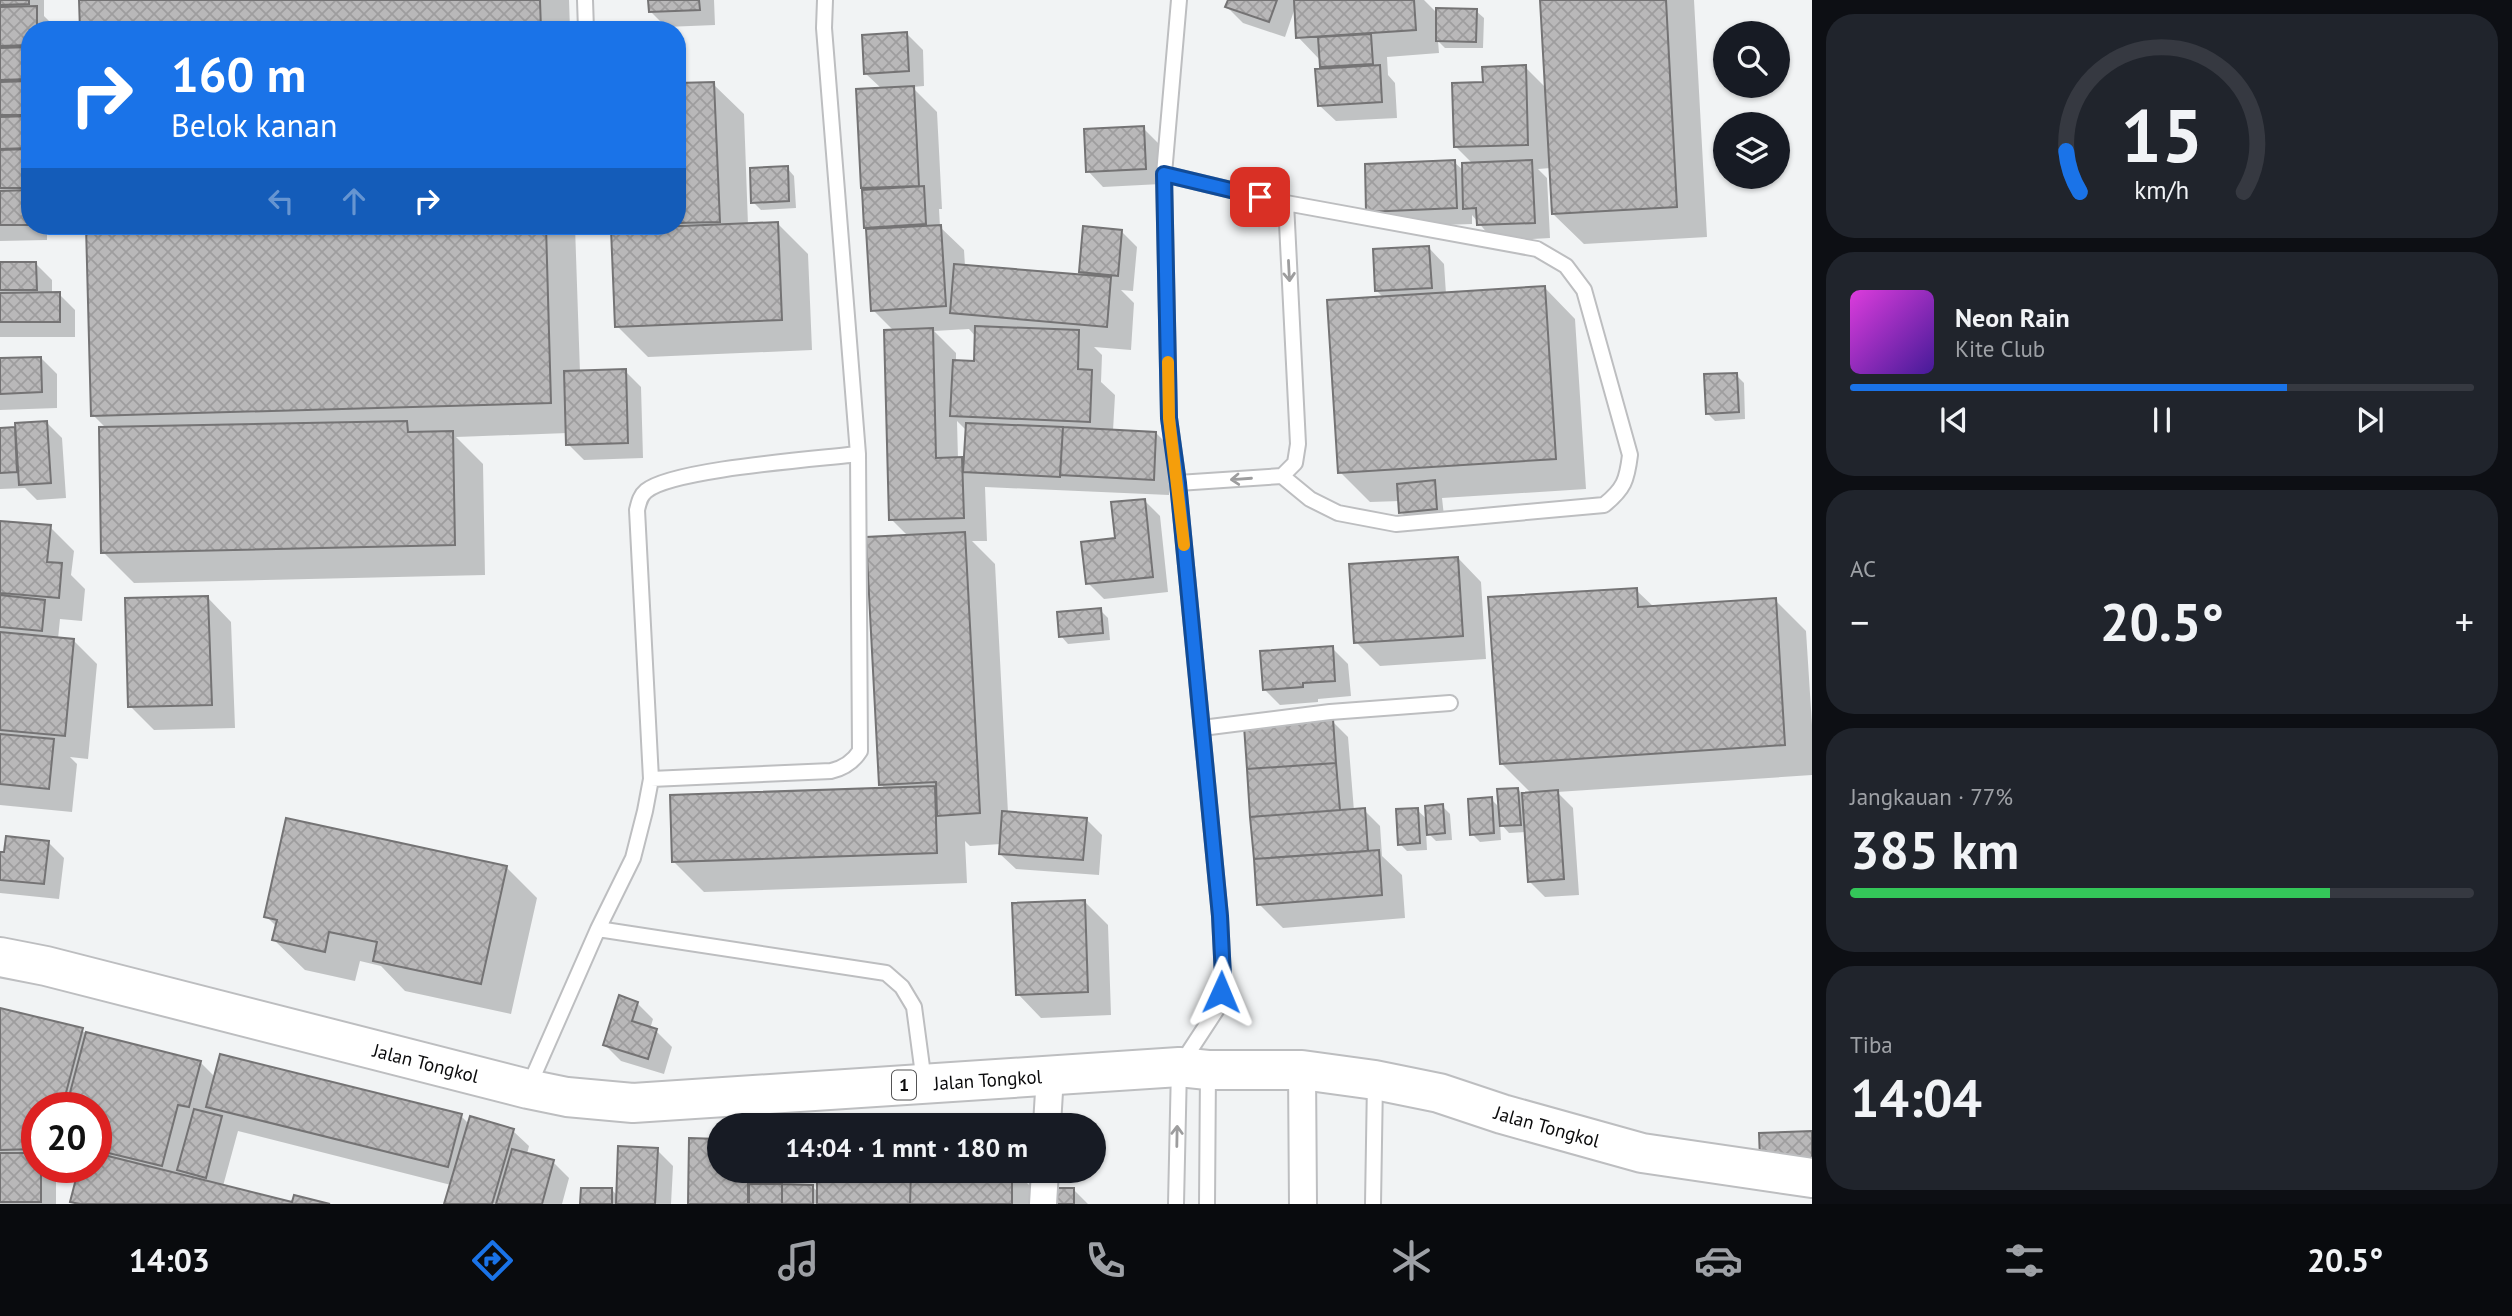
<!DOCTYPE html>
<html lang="id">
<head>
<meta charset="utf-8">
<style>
	:root { --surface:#171b24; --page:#20242c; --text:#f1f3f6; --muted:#9ea1a6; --line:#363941; --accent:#1a73e8 }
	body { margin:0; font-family:"PT Sans",sans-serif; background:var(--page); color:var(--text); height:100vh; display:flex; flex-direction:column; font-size:26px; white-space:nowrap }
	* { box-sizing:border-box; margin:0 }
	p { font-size:23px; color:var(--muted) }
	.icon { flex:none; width:38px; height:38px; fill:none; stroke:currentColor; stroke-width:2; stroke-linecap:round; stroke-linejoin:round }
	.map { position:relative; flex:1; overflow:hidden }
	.sheet { display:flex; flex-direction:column; gap:14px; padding:14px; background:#0d0f14; width:700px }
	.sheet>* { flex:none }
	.guide { position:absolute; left:21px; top:21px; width:665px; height:214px; border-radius:28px; box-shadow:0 2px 5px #0004; background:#1a73e8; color:#fff; overflow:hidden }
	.tools { position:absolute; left:1713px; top:21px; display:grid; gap:14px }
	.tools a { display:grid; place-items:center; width:77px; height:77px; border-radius:50%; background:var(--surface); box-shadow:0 2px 5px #0004; font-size:35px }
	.speed { position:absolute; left:21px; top:1092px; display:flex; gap:14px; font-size:35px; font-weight:700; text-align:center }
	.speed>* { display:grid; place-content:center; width:91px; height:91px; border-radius:50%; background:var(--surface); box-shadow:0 2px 5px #0004; line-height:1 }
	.speed .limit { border:10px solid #d22; background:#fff; color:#111 }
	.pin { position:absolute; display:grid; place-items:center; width:60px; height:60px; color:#fff; margin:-30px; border-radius:14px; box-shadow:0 4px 10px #0006 }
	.me { position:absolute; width:77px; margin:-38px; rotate:1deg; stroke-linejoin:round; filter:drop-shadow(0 0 5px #0008) }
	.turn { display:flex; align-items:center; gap:24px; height:147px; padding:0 35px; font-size:32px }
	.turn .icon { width:91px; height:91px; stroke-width:2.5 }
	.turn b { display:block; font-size:49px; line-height:60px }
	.lanes { display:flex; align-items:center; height:66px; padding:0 35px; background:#0003; justify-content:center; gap:35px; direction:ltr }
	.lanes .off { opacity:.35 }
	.big { font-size:52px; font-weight:800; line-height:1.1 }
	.sheet .card { flex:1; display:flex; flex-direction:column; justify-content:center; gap:10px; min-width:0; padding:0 24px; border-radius:28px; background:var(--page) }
	.sheet .dial { align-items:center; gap:0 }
	.dial svg { height:182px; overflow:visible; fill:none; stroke:var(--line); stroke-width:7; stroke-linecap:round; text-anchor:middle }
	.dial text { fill:var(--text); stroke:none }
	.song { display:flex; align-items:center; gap:21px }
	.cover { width:84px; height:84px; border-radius:10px; background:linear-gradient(135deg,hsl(300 70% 55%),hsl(260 70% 35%)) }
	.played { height:7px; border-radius:4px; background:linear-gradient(90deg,var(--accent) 70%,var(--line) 70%) }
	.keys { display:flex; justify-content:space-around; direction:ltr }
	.heat { display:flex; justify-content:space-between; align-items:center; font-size:38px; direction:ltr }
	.charge { height:10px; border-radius:5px; background:linear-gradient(90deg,#34c759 77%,var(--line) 0) }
	.trip { position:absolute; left:707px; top:1113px; width:399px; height:70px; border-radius:35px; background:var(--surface); box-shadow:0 2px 5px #0004; font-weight:800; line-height:70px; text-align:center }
	.dock { display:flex; height:112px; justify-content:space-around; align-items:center; background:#090b0e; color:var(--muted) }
	.dock .icon { width:49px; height:49px }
	.dock .selected { color:var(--accent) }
	.dock b { font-size:32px; color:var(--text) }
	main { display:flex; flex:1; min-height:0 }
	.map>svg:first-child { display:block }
	.shadow { fill:#0003; fill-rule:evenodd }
	.building { fill:url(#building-cross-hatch); stroke:#747374; stroke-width:2 }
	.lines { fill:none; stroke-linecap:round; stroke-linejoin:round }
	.lane-casing { stroke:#bdbec0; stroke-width:18 }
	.street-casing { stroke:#bdbec0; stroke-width:30 }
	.highway-casing { stroke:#bdbec0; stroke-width:42 }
	.lane { stroke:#fff; stroke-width:14 }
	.street { stroke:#fff; stroke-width:26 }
	.highway { stroke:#fff; stroke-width:38 }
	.oneway { stroke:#9d9d9e }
	.route-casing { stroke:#114b97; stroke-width:18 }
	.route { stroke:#1a73e8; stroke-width:12 }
	.slow { stroke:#f59e0b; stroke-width:12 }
	.labels { text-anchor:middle; stroke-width:6; stroke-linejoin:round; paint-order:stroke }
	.shield { fill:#fff; stroke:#545455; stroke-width:2 }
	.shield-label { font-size:18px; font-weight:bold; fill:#0b0b0c }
	.street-label { font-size:19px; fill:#0b0b0c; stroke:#fff }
</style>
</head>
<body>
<main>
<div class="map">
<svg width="1812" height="1204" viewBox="0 0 1812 1204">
	<defs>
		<pattern id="building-cross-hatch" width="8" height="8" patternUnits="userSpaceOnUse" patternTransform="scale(1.75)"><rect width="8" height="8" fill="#b9b8b9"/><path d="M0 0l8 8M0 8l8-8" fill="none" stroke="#9e9d9e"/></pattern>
	</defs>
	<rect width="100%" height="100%" fill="#f1f3f4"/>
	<path class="shadow" d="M0 0H44V16L52 24V30H30V226H47V240L0 241Z
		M81 0H569L570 30H82Z
		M650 0H714L715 25 666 27 650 11Z
		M1229 0H1424L1438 14 1476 11 1484 18 1483 48H1445L1438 41 1439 53 1387 57 1388 75 1395 83 1397 118 1336 121 1320 106 1321 61 1298 37 1296 5 1285 37 1243 23 1227 7Z
		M1542 0H1694L1707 237 1584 244 1553 214 1551 168 1538 169 1547 178 1550 238 1494 241 1472 215V224L1384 227 1368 211 1454 162 1464 171 1473 164 1455 146 1484 83 1525 67 1547 89Z
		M907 34 923 50 924 86 912 87 937 112 942 209H939L940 227 964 250 965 266 1086 277 1081 271 1121 231 1137 247 1133 291 1121 290 1134 303 1131 350 1094 347 1102 355 1101 382 1115 395 1113 431 1156 433 1172 449 1169 495 985 487 987 541H972L995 564 1008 813 1086 819 1102 835 1099 875 1016 869 1000 854 1001 844 970 846 965 841 967 883 704 892 673 861 886 790 881 784 908 536 891 519 894 331 873 310 868 229 865 227 867 192 863 188 882 89 865 73ZM969 329 976 337 975 363 956 362V353L934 331ZM957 421 967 431 966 463 958 459Z
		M713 84 744 114 748 225 777 223 808 254 812 350 648 357 617 326 613 232 607 226H677V85Z
		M1143 128 1159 144 1161 184 1103 187 1088 171Z
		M787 168 794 176 796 208 761 210 753 202Z
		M87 226H575L580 373 625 371 641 387 643 458 584 460 568 444V433L456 437 483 464 485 575 134 583 103 552 106 428 93 415Z
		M1429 248 1444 264 1446 294 1545 288 1575 319 1586 489 1442 498 1444 516 1409 520 1401 512 1400 501 1370 502 1340 472 1384 298 1377 291Z
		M0 264H36L52 280V294H59L75 310V337H0Z
		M41 358 57 374V408L0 410V359Z
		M1736 375 1744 383 1745 419 1715 421 1707 413Z
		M46 422 62 438 66 498 37 500 25 488 0 489V430L17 429Z
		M1144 500 1160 516 1168 592 1104 599 1088 583Z
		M0 522 50 527 74 551 71 575 85 589 82 621 60 619 58 639 73 640 97 664 88 759 70 757 77 764 72 812 0 805Z
		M1458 558 1481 582 1486 659 1380 666 1356 642Z
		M1636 590 1655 608 1775 600 1806 631 1812 725V775L1557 792 1573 808 1579 895 1545 897 1529 881 1526 832 1509 833 1500 823 1501 840 1480 842 1472 834 1491 799 1500 808 1518 789 1522 794H1532L1501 763Z
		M208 598 231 622 235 728 154 730 130 706Z
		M1100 610 1108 618 1110 640 1068 644 1061 636Z
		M1332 648 1348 664 1351 696 1318 699V702L1280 705 1264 689Z
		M1332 721 1348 737 1354 811 1364 810 1380 826 1382 856 1402 875 1405 918 1283 928 1259 904Z
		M1442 806 1450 814 1452 840 1436 841 1426 831 1427 850 1407 851 1400 844 1417 810 1428 820Z
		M48 842 64 858 59 899 0 893V854Z
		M506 867 537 898 511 1014 405 991 381 966 360 961 355 981 305 970 274 940 277 927 266 916Z
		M1084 901 1108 925 1111 1015 1041 1018 1018 994Z
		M637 1003 653 1019 650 1029 656 1031 672 1047 664 1074 621 1061 605 1045Z
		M0 1010 200 1062 216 1078 461 1116 469 1124 513 1131 529 1146 527 1154 553 1162 569 1178 562 1204H446L451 1185 238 1131 223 1186 294 1204H323H75L72 1201 78 1177 73 1172H56V1204H0ZM37 1108H96V1167H37Z
		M691 1140 719 1141V1171H764L763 1186 813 1187 819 1193V1171H1015L1035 1191V1204H690Z
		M657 1150 673 1166 671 1204H582L612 1190 618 1196Z
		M1074 1190 1088 1204H1049Z"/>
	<path class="building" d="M0 0H29V4L0 5Z
		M79 0H540L541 30H80Z
		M648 0H699L700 10 649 12Z
		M1228 0H1277L1269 22 1225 7Z
		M1294 0H1414L1416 30 1296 38Z
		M1540 0H1666L1677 207 1552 214Z
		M37 6V30H30V45L0 46V7Z
		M1436 8 1477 9 1476 42 1436 41Z
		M907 32 909 71 864 74 862 35Z
		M1371 34 1373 64 1320 67 1318 37Z
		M30 47V79L0 80V48Z
		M1380 65 1382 102 1318 106 1315 69Z
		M1526 65 1528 145 1454 147 1452 83 1483 82 1482 67Z
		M30 81V115H0V82Z
		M714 82 720 222 677 223V83Z
		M914 86 919 186 861 188 856 89Z
		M30 116V148L0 149V117Z
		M1144 126 1146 169 1086 172 1084 129Z
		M30 149V188H0V150Z
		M1455 160 1457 208 1366 212 1365 164Z
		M1532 160 1535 223 1477 225 1476 208 1463 209 1462 163Z
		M788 166 789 201 751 203 750 168Z
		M924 186 926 224 864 228 862 190Z
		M30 190V225H0V191Z
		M778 222 782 320 615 327 611 229Z
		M941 225 946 306 871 311 866 229Z
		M86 226H546L551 403 91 416Z
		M1083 226 1122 230 1118 276 1079 272Z
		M1429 246 1432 288 1375 291 1373 249Z
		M0 262H36L37 290H0Z
		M954 264 1111 277 1107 327 950 313Z
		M1545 286 1556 459 1338 473 1327 300Z
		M60 292V322H0V293Z
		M975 326 1079 330 1078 369 1092 370 1090 422 950 416 953 360 974 361Z
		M933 328 936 458 962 457 964 518 889 520 884 330Z
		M41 357 42 392 0 394V358Z
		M626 369 628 443 566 445 564 371Z
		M1737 373 1739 412 1706 414 1704 374Z
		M47 421 51 483 19 485 15 423Z
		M407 421 408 432 453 431 455 545 101 553 99 427Z
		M966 423 1063 427 1060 477 963 472Z
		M15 427 17 472 0 473V428Z
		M1063 427 1156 432 1154 480 1060 475Z
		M1435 480 1437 509 1399 513 1397 484Z
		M1145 499 1153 577 1086 584 1081 542 1115 538 1111 502Z
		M0 521 51 525 47 562 62 563 59 598 0 593Z
		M965 532 980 813 937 816 936 782 879 785 866 537Z
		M1458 557 1463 636 1354 643 1349 564Z
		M1637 588 1638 607 1776 598 1785 745 1500 764 1488 597Z
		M0 595 45 600 42 631 0 627Z
		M208 596 212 705 128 707 125 598Z
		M1101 608 1103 633 1059 637 1057 612Z
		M0 632 74 639 65 736 0 730Z
		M1333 646 1335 681 1303 683V687L1263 690 1260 651Z
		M1333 719 1336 763 1247 769 1244 726Z
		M0 734 54 739 49 789 0 784Z
		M1336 763 1340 810 1250 817 1247 769Z
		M935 786 937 853 672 862 670 795Z
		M1518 788 1521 825 1500 826 1497 789Z
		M1558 790 1564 879 1528 882 1522 793Z
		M1492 797 1494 833 1470 835 1468 799Z
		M1443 804 1445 833 1427 835 1425 806Z
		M1365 808 1368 851 1254 859 1250 817Z
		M1418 808 1420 843 1398 845 1396 809Z
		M1002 811 1087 818 1083 860 999 854Z
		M286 818 507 866 481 984 373 961 377 942 329 932 325 952 272 940 277 920 264 917Z
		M6 836 49 841 44 884 0 880V852H4Z
		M1379 850 1382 895 1257 905 1254 859Z
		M1085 900 1088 992 1016 995 1012 903Z
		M619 995 638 1002 632 1021 657 1029 648 1059 603 1045Z
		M0 1008 83 1028 62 1108H37V1149L0 1150Z
		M86 1032 201 1061 189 1107 178 1105 162 1166 96 1150V1108H66Z
		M220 1054 462 1114 448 1167 206 1107Z
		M194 1109 222 1116 206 1178 177 1170Z
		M470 1116 514 1129 492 1204H444Z
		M1812 1131V1158L1760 1159 1759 1133Z
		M689 1138 719 1139V1171H748V1204H688Z
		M618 1146 658 1148 655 1204H616Z
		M512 1149 554 1160 542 1204H496Z
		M0 1153H37V1167H41V1202H0Z
		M96 1153 292 1202 294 1195 330 1204H80L70 1202 79 1167H96Z
		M817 1171H911L910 1204H817Z
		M911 1171H1012V1204H910Z
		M749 1184H782V1204H749Z
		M782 1184 813 1185V1204H782Z
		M581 1188H612V1204H580Z
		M1048 1188H1074V1204H1048Z"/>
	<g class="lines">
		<g class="lane-casing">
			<path id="lane" d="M585 0 586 30
				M1164 174 1286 203 1537 249 1566 266 1584 290 1630 455C1627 480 1624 489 1604 505L1396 524 1338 513 1310 499 1282 476
				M1178 483 1282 476 1295 463 1298 444 1286 203
				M1202 728 1330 712 1450 703
				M651 779 831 771C844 768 853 762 860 751L858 454 824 28 825 0
				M598 929 886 973 902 987 914 1007 924 1082
				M529 1086 598 929 633 858 645 811 651 779 637 510C639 502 640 496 646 491 672 469 817 459 858 454
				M1176 1204 1179 1067 1219 1006 1223 977 1220 916 1178 483 1169 418 1164 174 1179 0
				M1207 1204 1208 1070
				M1373 1204 1375 1081"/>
		</g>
		<g class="street-casing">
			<path id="street" d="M1302 1070 1303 1204
				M1047 1125 1050 1075
				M1043 1204 1045 1171"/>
		</g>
		<g class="highway-casing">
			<g id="highway">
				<path id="s1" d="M0 957 46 966 528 1089 567 1097 633 1103 1179 1067 1208 1070H1302L1375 1080 1439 1093 1502 1114 1642 1153 1812 1178"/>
			</g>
		</g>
		<use href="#lane" class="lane"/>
		<use href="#street" class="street"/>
		<use href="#highway" class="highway"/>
	</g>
	<defs><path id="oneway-shaft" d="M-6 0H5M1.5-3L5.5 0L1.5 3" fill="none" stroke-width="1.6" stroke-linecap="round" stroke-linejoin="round" transform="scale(1.75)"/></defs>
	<g class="oneway">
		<use href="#oneway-shaft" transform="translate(1289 271) rotate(87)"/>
		<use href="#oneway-shaft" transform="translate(1241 479) rotate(176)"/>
		<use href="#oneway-shaft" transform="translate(1177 1136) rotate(-89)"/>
	</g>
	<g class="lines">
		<g class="route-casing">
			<path id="route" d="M1221 992 1223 977 1220 916 1178 483 1169 418 1164 174 1260 197"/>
		</g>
		<use href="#route" class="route"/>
		<path class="slow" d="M1168 362 1169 418 1184 545"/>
	</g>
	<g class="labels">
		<rect class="shield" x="892" y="1070.5" width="24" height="29" rx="5"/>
		<g class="shield-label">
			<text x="904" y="1091">1</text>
		</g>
		<g class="street-label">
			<text dy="7" stroke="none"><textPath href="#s1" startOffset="439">Jalan Tongkol</textPath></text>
			<text dy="7" stroke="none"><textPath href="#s1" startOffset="1006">Jalan Tongkol</textPath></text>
			<text dy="7" stroke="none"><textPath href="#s1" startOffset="1573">Jalan Tongkol</textPath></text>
		</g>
	</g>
</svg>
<div class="tools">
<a><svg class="icon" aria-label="search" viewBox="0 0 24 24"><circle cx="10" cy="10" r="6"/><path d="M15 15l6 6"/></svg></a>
<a><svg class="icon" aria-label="layers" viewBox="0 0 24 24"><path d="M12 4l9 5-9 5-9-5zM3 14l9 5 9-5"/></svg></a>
</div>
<div class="speed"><div class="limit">20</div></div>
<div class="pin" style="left:1260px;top:197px;background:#d93025"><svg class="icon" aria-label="arrive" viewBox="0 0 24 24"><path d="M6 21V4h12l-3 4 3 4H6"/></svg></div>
<svg class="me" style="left:1221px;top:992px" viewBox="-20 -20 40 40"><path d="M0-17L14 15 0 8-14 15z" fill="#1a73e8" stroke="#fff" stroke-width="4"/></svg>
<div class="trip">14:04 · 1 mnt · 180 m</div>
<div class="guide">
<div class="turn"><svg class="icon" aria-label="right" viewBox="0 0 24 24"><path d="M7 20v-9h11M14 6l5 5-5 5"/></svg><div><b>160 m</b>Belok kanan</div></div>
<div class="lanes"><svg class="icon off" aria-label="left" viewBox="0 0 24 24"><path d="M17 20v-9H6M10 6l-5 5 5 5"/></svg><svg class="icon off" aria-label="ahead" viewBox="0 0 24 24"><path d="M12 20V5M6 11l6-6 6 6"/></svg><svg class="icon" aria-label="right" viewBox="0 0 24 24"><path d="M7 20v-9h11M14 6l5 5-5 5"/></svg></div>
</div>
</div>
<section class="sheet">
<div class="card dial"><svg viewBox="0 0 100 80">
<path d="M14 69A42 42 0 1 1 86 69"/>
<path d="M14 69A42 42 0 0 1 8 51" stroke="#1a73e8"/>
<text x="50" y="56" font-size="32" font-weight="700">15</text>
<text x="50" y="72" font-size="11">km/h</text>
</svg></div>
<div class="card">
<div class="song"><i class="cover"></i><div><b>Neon Rain</b><p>Kite Club</p></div></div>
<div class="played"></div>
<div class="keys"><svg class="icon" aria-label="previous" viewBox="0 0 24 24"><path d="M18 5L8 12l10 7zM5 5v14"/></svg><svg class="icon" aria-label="pause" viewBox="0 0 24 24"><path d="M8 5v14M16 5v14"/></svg><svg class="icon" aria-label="next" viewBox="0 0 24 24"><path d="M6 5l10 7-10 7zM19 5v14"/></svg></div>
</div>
<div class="card"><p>AC</p>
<div class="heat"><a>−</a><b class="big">20.5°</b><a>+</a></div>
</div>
<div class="card"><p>Jangkauan · 77%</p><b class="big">385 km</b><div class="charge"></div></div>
<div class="card"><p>Tiba</p><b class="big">14:04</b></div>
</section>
</main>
<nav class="dock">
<b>14:03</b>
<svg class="icon selected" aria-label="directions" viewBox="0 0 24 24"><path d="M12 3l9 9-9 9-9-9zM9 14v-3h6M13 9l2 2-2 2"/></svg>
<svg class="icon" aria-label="music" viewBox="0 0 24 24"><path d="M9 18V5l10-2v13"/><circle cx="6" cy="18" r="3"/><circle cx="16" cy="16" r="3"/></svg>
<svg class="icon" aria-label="phone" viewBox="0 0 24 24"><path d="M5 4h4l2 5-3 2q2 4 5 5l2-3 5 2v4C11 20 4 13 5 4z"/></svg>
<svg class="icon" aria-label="climate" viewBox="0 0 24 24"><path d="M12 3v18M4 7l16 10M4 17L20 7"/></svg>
<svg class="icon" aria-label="car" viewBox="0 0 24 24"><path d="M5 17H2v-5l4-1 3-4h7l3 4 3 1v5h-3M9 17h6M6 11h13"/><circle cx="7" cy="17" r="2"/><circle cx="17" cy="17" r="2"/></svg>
<svg class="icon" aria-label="filters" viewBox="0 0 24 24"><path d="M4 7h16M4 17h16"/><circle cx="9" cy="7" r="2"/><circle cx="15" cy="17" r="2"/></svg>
<b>20.5°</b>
</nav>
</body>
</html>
